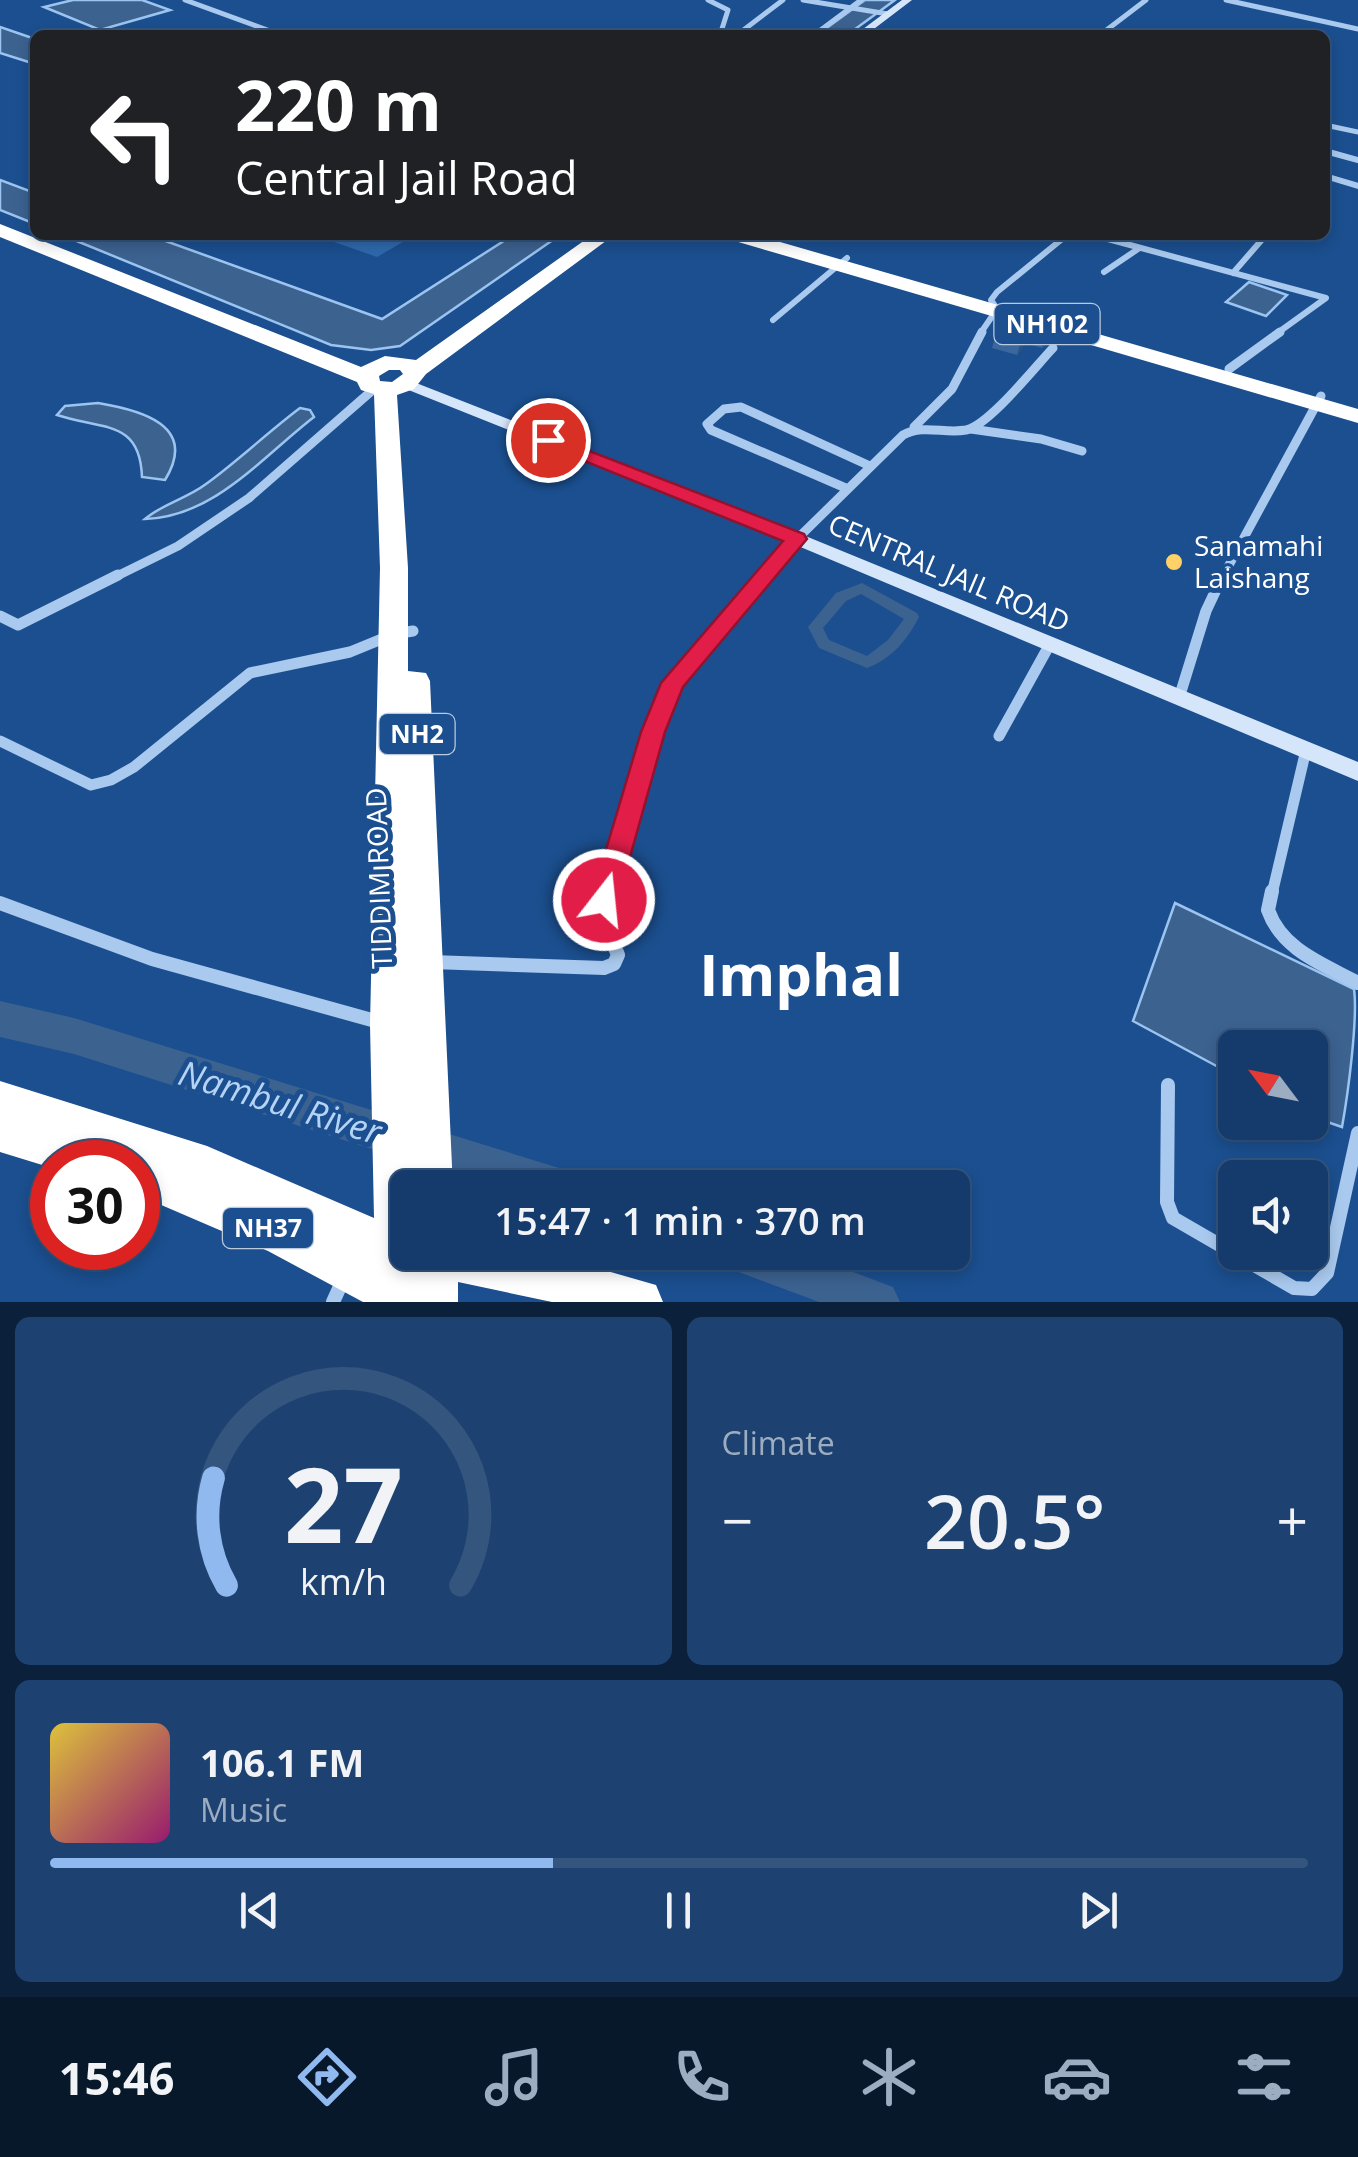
<!DOCTYPE html>
<html lang="en">
<head>
<meta charset="utf-8">
<style>
	:root { --surface:#143b6b; --page:#1d4271; --text:#f1f3f6; --muted:#9dadc1; --line:#33557e; --accent:#90b9f0 }
	body { margin:0; font-family:"Open Sans",sans-serif; background:var(--page); color:var(--text); height:100vh; display:flex; flex-direction:column; font-size:38px; white-space:nowrap }
	* { box-sizing:border-box; margin:0 }
	p { font-size:32px; color:var(--muted) }
	.icon { flex:none; width:55px; height:55px; fill:none; stroke:currentColor; stroke-width:2; stroke-linecap:round; stroke-linejoin:round }
	.map { position:relative; height:1302px; overflow:hidden }
	.sheet { display:flex; flex-direction:column; gap:15px; padding:15px; background:#0b203b; flex:1 }
	.sheet>* { flex:none }
	.guide { position:absolute; left:30px; top:30px; width:1300px; height:210px; border-radius:15px; box-shadow:0 5px 15px #0003,0 0 0 2px var(--line); background:#202124; color:#fff; overflow:hidden }
	.needle { width:65px; rotate:302deg }
	.fabs { position:absolute; left:1218px; top:1030px; display:grid; gap:20px }
	.fabs a { display:grid; place-items:center; width:110px; height:110px; border-radius:15px; background:var(--surface); box-shadow:0 5px 15px #0003,0 0 0 2px var(--line); font-size:50px }
	.speed { position:absolute; left:30px; top:1140px; display:flex; gap:20px; font-size:50px; font-weight:700; text-align:center }
	.speed>* { display:grid; place-content:center; width:130px; height:130px; border-radius:50%; background:var(--surface); box-shadow:0 5px 15px #0003,0 0 0 2px var(--line); line-height:1 }
	.speed .limit { border:15px solid #d22; background:#fff; color:#111 }
	.pin { position:absolute; display:grid; place-items:center; width:85px; height:85px; color:#fff; margin:-42px; border:5px solid #fff; border-radius:50%; box-shadow:0 2px 10px #0007 }
	.me { position:absolute; width:110px; margin:-55px; rotate:16deg; stroke-linejoin:round; filter:drop-shadow(0 0 8px #0008) }
	.turn { display:flex; align-items:center; gap:35px; height:210px; padding:0 40px; font-size:45px }
	.turn .icon { width:130px; height:130px; stroke-width:2.5 }
	.turn b { display:block; font-size:70px; line-height:85px }
	.big { font-size:75px; font-weight:600; line-height:1.1 }
	.sheet .widget { flex:1; display:flex; flex-direction:column; justify-content:center; gap:15px; min-width:0; padding:0 35px; border-radius:15px; background:var(--page) }
	.sheet .dial { align-items:center; gap:0 }
	.dial svg { height:260px; overflow:visible; fill:none; stroke:var(--line); stroke-width:7; stroke-linecap:round; text-anchor:middle }
	.dial text { fill:var(--text); stroke:none }
	.song { display:flex; align-items:center; gap:30px }
	.cover { width:120px; height:120px; border-radius:15px; background:linear-gradient(135deg,hsl(50 70% 55%),hsl(320 70% 35%)) }
	.played { height:10px; border-radius:5px; background:linear-gradient(90deg,var(--accent) 40%,var(--line) 40%) }
	.keys { display:flex; justify-content:space-around; direction:ltr }
	.heat { display:flex; justify-content:space-between; align-items:center; font-size:55px; direction:ltr }
	.sheet .tiles { flex:1; display:grid; gap:15px; grid-template-columns:1fr 1fr }
	.widget:last-child { grid-column:span 2 }
	.trip { position:absolute; left:390px; top:1170px; width:580px; height:100px; border-radius:15px; background:var(--surface); box-shadow:0 5px 15px #0003,0 0 0 2px var(--line); font-weight:600; line-height:100px; text-align:center }
	.dock { display:flex; height:160px; justify-content:space-around; align-items:center; background:#08182b; color:var(--muted) }
	.dock .icon { width:70px; height:70px }
	.dock .current { color:var(--accent) }
	.dock b { font-size:45px; color:var(--text) }
	.map>svg:first-child { display:block }
	.green { fill:#2e69ad }
	.water { fill:#3c6290; stroke:#9cc4f0; stroke-width:2.5 }
	.lines { fill:none; stroke-linecap:round; stroke-linejoin:round }
	.canal { fill:#3c6290; fill-rule:evenodd }
	.river { fill:#3c6290; fill-rule:evenodd }
	.street-far4 { stroke:#a9c9ee; stroke-width:5 }
	.street-far3 { stroke:#a9c9ee; stroke-width:6 }
	.street-far2 { stroke:#a9c9ee; stroke-width:9 }
	.street-far1 { stroke:#a9c9ee; stroke-width:11 }
	.street { stroke:#a9c9ee; stroke-width:14 }
	.secondary { fill:#d6e6fa; fill-rule:evenodd }
	.highway { fill:#fff; fill-rule:evenodd }
	.wall { fill:#3a679d }
	.shaded-wall { fill:#305480 }
	.building { fill:#4478b7; stroke:#305480; stroke-width:2.5 }
	.route { fill:#e11d48; stroke:#92132f; stroke-width:2.5 }
	.poi-dot { fill:#ffd166; stroke:#1b4f8f; stroke-width:4 }
	.labels { text-anchor:middle; stroke-width:10; stroke-linejoin:round; paint-order:stroke }
	.shield { fill:#1b4f8f; stroke:#bbcadd; stroke-width:2.5 }
	.shield-label { font-size:25px; font-weight:bold; fill:#fff }
	.poi-label { font-size:28px; fill:#fff; stroke:#1b4f8f; text-anchor:start }
	.street-label { font-size:28px; fill:#fff; stroke:#1b4f8f }
	.near-water-label { font-size:35px; font-style:italic; fill:#b5d3f5; stroke:#1b4f8f }
	.near-town-label { font-size:58px; font-weight:bold; fill:#fff; stroke:#1b4f8f }
</style>
</head>
<body>
<div class="map">
<svg width="1358" height="1302" viewBox="0 0 1358 1302">
	<rect width="100%" height="100%" fill="#1b4f8f"/>
	<path class="green" d="M314 235H415L377 257Z"/>
	<path class="water" d="M73 0H142L170 10 100 30 44 7Z
		M865 0H895L847 35H817Z
		M0 27 35 39V64L0 53Z
		M0 180 35 193V224L0 210Z
		M62 235H149L382 319 513 235H560L400 346 371 350 331 345Z
		M1249 282 1287 295 1266 316 1226 302Z
		M98 403C140 410 199 425 165 480L142 477C140 419 102 430 57 415L65 406Z
		M300 408 310 410 314 417C262 457 214 517 145 519 164 503 186 499 206 484 239 460 268 432 300 408Z
		M1175 903 1354 989C1358 1019 1348 1094 1342 1127L1310 1116V1048H1235V1076L1133 1021Z"/>
	<g class="lines">
		<path class="canal" d="M862 583 917 613 919 617C907 640 893 658 867 668L819 648 808 627 836 593ZM861 594 904 619 888 640 867 656 829 640 823 628 846 601Z"/>
		<path class="river" d="M0 1001 74 1018 559 1168 573 1174 579 1188H494L74 1054 0 1037Z
			M719 1252H800L893 1287 900 1302H819L725 1267Z"/>
		<path class="street-far4" d="M185 0 281 35
			M708 0 728 10 720 35
			M803 0 888 14
			M1226 0 1358 29
			M737 35 783 0
			M814 35 861 0
			M1100 35 1146 0
			M1325 125 1358 132"/>
		<path class="street-far3" d="M1325 151 1358 160
			M1325 176 1358 186
			M1093 235 1326 298 1276 334
			M1104 272 1138 249
			M1233 273 1266 235
			M773 320 847 258
			M980 334 997 309 991 300 997 292 1067 235"/>
		<path class="street-far2" d="M1229 369 1280 332
			M914 427 952 389 982 332
			M971 429 1041 439 1082 451
			M848 489 711 430 707 424 724 409 741 407 870 466
			M113 578 178 546 249 498 375 388
			M763 578 797 539 903 435C924 424 944 434 966 430 989 425 1035 367 1053 348
			M1222 578 1321 396"/>
		<path class="street-far1" d="M0 616 18 625 118 575
			M1179 698 1206 611 1223 575
			M999 736 1050 644
			M0 741 91 785 111 780 134 767 250 673 350 652 394 634 413 631
			M607 894 653 733 673 683 766 575
			M1272 894 1306 750"/>
		<path class="street" d="M1272 891 1268 910C1282 950 1323 964 1358 983
			M0 903 152 959 379 1022
			M432 962 604 968 614 964 618 955 604 921 607 891
			M1168 1085 1167 1202 1173 1218 1294 1288 1312 1289 1327 1273 1358 1133
			M333 1302 343 1280"/>
		<path class="secondary" d="M902 0H912L866 35H855Z
			M406 379 803 535 1358 762V781L791 543 401 387V381Z"/>
		<path class="highway" d="M0 224 361 367 385 356 416 360 592 235H614L426 374 414 389 397 395 408 568V671L426 673 430 681 453 1188H408V1252H541L656 1285 663 1302H552L458 1282V1302H363L268 1251 138 1195V1162H52V1168L0 1152V1081L207 1146 374 1218 370 1025 380 568 374 394 361 390 357 382 0 237ZM389 370H400L403 374 392 382 380 381 379 376Z
			M725 235H756L1358 409V423L728 239Z"/>
	</g>
	<path class="wall" d="M1023 331 1053 338 1042 348 1025 343 1017 355 992 348 995 337Z"/>
	<path class="shaded-wall" d="M1056 327 1053 338 1042 348 1045 337Z
		M1028 333 1025 344 1017 355 1020 344Z"/>
	<path class="building" d="M1031 320 1056 327 1045 337 1023 331Z
		M1004 326 1028 333 1020 344 995 337Z"/>
	<path class="route" d="M548 435 804 534 807 539 683 687 665 732 618 900 614 909 604 913 595 909 591 900 641 732 661 683 783 541 542 444 539 440Z"/>
	<circle class="poi-dot" cx="1174" cy="562" r="10"/>
	<g class="labels">
		<g class="shield">
			<rect x="994.5" y="304" width="105" height="40" rx="8"/>
			<rect x="379.5" y="714" width="75" height="40" rx="8"/>
			<rect x="223" y="1208" width="90" height="40" rx="8"/>
		</g>
		<g class="shield-label">
			<text x="1047" y="333">NH102</text>
			<text x="417" y="743">NH2</text>
			<text x="268" y="1237">NH37</text>
		</g>
		<g class="poi-label">
			<text x="1194" y="556">Sanamahi<tspan x="1194" dy="32">Laishang</tspan></text>
		</g>
		<g class="street-label">
			<text transform="translate(949 573) rotate(23)" y="10">CENTRAL JAIL ROAD</text>
			<text transform="translate(379 878) rotate(-92)" y="10">TIDDIM ROAD</text>
		</g>
		<g class="near-water-label">
			<text transform="translate(280 1103) rotate(17)" y="12">Nambul River</text>
		</g>
		<g class="near-town-label">
			<text x="801" y="996">Imphal</text>
		</g>
	</g>
</svg>
<div class="fabs">
<a><svg class="needle" viewBox="-14 -14 28 28"><path d="M0-13l5 13h-10z" fill="#e53935"/><path d="M0 13l5-13h-10z" fill="#9dadc1"/></svg></a>
<a><svg class="icon" aria-label="sound" viewBox="0 0 24 24"><path d="M4 9h4l5-4v14l-5-4H4zM17 9q2 3 0 6"/></svg></a>
</div>
<div class="speed"><div class="limit">30</div></div>
<div class="pin" style="left:548px;top:440px;background:#d93025"><svg class="icon" aria-label="arrive" viewBox="0 0 24 24"><path d="M6 21V4h12l-3 4 3 4H6"/></svg></div>
<svg class="me" style="left:604px;top:900px" viewBox="-20 -20 40 40"><circle r="17" fill="#e11d48" stroke="#fff" stroke-width="3"/><path d="M0-11L8 9 0 5-8 9z" fill="#fff"/></svg>
<div class="trip">15:47 · 1 min · 370 m</div>
<div class="guide">
<div class="turn"><svg class="icon" aria-label="left" viewBox="0 0 24 24"><path d="M17 20v-9H6M10 6l-5 5 5 5"/></svg><div><b>220 m</b>Central Jail Road</div></div>
</div>
</div>
<section class="sheet">
<div class="tiles">
<div class="widget dial"><svg viewBox="0 0 100 80">
<path d="M14 69A42 42 0 1 1 86 69"/>
<path d="M14 69A42 42 0 0 1 10 36" stroke="#90b9f0"/>
<text x="50" y="56" font-size="32" font-weight="700">27</text>
<text x="50" y="72" font-size="11">km/h</text>
</svg></div>
<div class="widget"><p>Climate</p>
<div class="heat"><a>−</a><b class="big">20.5°</b><a>+</a></div>
</div>
<div class="widget">
<div class="song"><i class="cover"></i><div><b>106.1 FM</b><p>Music</p></div></div>
<div class="played"></div>
<div class="keys"><svg class="icon" aria-label="previous" viewBox="0 0 24 24"><path d="M18 5L8 12l10 7zM5 5v14"/></svg><svg class="icon" aria-label="pause" viewBox="0 0 24 24"><path d="M8 5v14M16 5v14"/></svg><svg class="icon" aria-label="next" viewBox="0 0 24 24"><path d="M6 5l10 7-10 7zM19 5v14"/></svg></div>
</div>
</div>
</section>
<nav class="dock">
<b>15:46</b>
<svg class="icon current" aria-label="directions" viewBox="0 0 24 24"><path d="M12 3l9 9-9 9-9-9zM9 14v-3h6M13 9l2 2-2 2"/></svg>
<svg class="icon" aria-label="music" viewBox="0 0 24 24"><path d="M9 18V5l10-2v13"/><circle cx="6" cy="18" r="3"/><circle cx="16" cy="16" r="3"/></svg>
<svg class="icon" aria-label="phone" viewBox="0 0 24 24"><path d="M5 4h4l2 5-3 2q2 4 5 5l2-3 5 2v4C11 20 4 13 5 4z"/></svg>
<svg class="icon" aria-label="climate" viewBox="0 0 24 24"><path d="M12 3v18M4 7l16 10M4 17L20 7"/></svg>
<svg class="icon" aria-label="car" viewBox="0 0 24 24"><path d="M5 17H2v-5l4-1 3-4h7l3 4 3 1v5h-3M9 17h6M6 11h13"/><circle cx="7" cy="17" r="2"/><circle cx="17" cy="17" r="2"/></svg>
<svg class="icon" aria-label="filters" viewBox="0 0 24 24"><path d="M4 7h16M4 17h16"/><circle cx="9" cy="7" r="2"/><circle cx="15" cy="17" r="2"/></svg>
</nav>
</body>
</html>
